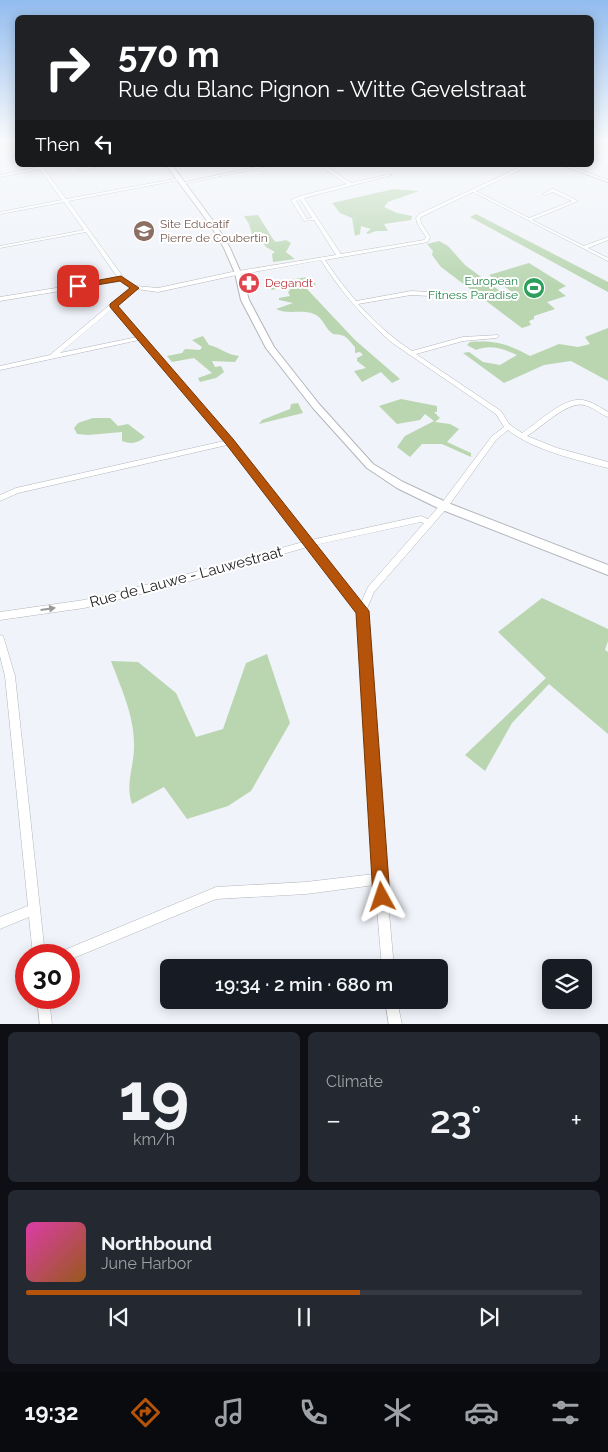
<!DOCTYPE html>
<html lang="en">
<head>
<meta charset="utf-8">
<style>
	:root { --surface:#171b24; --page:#242831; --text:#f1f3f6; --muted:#9ea1a6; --line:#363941; --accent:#b45309 }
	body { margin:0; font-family:Raleway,sans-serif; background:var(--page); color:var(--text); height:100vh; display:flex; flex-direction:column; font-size:19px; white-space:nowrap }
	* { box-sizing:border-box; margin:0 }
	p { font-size:16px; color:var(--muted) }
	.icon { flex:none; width:28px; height:28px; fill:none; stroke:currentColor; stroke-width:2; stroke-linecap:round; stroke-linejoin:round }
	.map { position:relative; height:1024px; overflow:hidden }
	.details { display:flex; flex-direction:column; gap:8px; padding:8px; background:#0d0f14; flex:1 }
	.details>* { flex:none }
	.top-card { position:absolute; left:15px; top:15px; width:579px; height:152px; border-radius:8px; box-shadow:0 2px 12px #0003; background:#202124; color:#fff; overflow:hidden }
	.buttons { position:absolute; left:542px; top:959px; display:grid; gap:10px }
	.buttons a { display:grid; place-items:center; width:50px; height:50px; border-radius:8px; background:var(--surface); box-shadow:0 2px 12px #0003; font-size:25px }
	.speed { position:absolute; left:15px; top:944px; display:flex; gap:10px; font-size:25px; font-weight:700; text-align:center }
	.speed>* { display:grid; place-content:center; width:65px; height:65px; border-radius:50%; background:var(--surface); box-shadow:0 2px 12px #0003; line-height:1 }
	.speed .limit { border:8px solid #d22; background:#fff; color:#111 }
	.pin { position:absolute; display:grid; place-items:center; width:42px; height:42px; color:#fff; margin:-21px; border-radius:10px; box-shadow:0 2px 8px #0006 }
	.me { position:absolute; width:55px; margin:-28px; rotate:355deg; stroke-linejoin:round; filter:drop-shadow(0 0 4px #0008) }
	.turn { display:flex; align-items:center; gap:18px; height:105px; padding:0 20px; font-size:22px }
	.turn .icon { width:65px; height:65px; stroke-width:2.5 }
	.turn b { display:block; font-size:35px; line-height:42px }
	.then { display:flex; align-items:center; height:48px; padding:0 20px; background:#0003; gap:10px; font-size:19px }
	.big { font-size:38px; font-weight:600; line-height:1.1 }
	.details .tile { flex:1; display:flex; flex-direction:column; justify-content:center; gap:8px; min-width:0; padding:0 18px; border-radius:8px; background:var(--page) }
	.details .dial { align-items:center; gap:0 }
	.dial b { font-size:65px; line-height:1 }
	.song { display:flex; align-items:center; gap:15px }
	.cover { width:60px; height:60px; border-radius:8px; background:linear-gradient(135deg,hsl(320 70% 55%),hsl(30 70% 35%)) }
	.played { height:5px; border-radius:2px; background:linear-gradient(90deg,var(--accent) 60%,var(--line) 60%) }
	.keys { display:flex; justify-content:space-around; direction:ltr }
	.heat { display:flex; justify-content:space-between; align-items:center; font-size:28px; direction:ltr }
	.details .tiles { flex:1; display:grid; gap:8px; grid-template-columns:1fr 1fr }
	.tile:last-child { grid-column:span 2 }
	.trip { position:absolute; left:160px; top:959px; width:288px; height:50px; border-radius:8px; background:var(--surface); box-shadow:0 2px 12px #0003; font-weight:600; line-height:50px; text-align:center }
	.menu { display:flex; height:80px; justify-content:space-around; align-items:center; background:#090b0e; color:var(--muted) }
	.menu .icon { width:35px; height:35px }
	.menu .selected { color:var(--accent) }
	.menu b { font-size:22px; color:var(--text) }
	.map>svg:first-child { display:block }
	.green { fill:#b9d6b1 }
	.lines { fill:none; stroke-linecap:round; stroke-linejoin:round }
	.minor-casing { stroke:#b2b5ba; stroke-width:1 }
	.tertiary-casing { stroke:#b2b5ba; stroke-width:2 }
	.minor { fill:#fff; fill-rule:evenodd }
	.tertiary { fill:#fff; fill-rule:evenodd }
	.oneway { fill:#999a9b }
	.route { fill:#b45309; stroke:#753606 }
	.labels { text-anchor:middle; stroke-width:4; stroke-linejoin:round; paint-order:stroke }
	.far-education-label { font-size:12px; fill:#785e54; stroke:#fff; text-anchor:start }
	.far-leisure-label { font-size:12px; fill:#27864d; stroke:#fff; text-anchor:end }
	.far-health-label { font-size:12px; fill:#be3a42; stroke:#fff; text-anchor:start }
	.street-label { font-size:15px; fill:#1d1e20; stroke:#fff }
</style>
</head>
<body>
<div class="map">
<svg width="608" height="1025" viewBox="0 0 608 1025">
	<rect width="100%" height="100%" fill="#f0f3f9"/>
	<path class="green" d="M394 189 419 191 388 202 384 207 397 213 412 216 411 220 384 224 388 231H376L368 234 366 233 371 229 361 226 360 234 355 236 352 218 340 213 332 203Z
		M476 214 608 282V292L470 217Z
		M258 215 273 239 276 242 286 240 291 243 286 252 295 259 273 262 272 254 275 252 266 247 260 238 266 236 264 233 252 234 249 224 244 216Z
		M439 241 448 246 465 265 512 300 519 297 489 275 529 263 566 286 558 290 566 296 547 302 555 309 534 316V319L529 321 531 325 522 328 441 267 432 255 433 251 427 244Z
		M308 277 314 282 316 285 307 289 355 340 400 379 392 383 381 372 362 382 354 371 366 368 357 361V358L363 355 360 352 355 353V347C351 343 348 338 344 336 340 334 336 335 333 334 325 329 323 317 314 314 302 309 288 315 276 309L293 303 279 300V298L290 296 288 292 290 290 288 285 272 290 269 287 276 282Z
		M608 328V381L571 361 544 365 504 383 463 353 469 352 483 362 500 365 517 355C504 349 490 344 476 350L467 345 470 342C496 340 507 344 530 356L559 344 578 347 590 344 585 337Z
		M203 336 209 345C221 348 227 355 239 356L235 362 212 361 215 367 221 366 224 372 216 378 200 382 198 378 212 373 194 358 172 362 167 356 182 353 185 349 200 350 202 347 192 340Z
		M401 399 437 406V412H434L440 418 435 422 450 424 459 429 447 442 471 453V457L442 444H422L410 457 397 447 405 436 434 421 425 414 420 420 397 424 379 406Z
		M298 403 303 413 259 424 262 420 290 409 291 404Z
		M93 418H110L118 426 128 424 145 437C137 444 131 444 122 441V432L88 435 77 434 74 428 78 423Z
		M542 598 608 629V641L605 650 608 652V734L549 684 512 723 485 771 465 755 546 678 498 632Z
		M267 654 290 723 251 791 228 806 187 819 164 787 132 804C125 784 134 767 134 747 135 717 121 688 111 661L138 662 176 693 196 737 223 729 246 663Z"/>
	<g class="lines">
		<g class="minor-casing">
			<path id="minor" d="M18 143V145L0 148V146Z
				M599 151 608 154V156L598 153Z
				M37 165H41L66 199 180 178 181 179 179 180 68 201 126 281 136 286 158 288 232 272 336 255 314 220 304 221 291 200 300 196 347 184 319 165H324L351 183 390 174 392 175 304 198 341 254 424 240 426 237 417 223 416 218 419 214 525 165H530L476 191 529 218 572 201 553 192 545 195 543 194 552 189H554L578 201 532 220 584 246 608 237V240L588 248 608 258V261L473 192 423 216 420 218 421 223 430 237 428 242 325 260 339 280 356 301 411 291 429 292 437 291V293L430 296 411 295 358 304C375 322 392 338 412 351L463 337 498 335V337L496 338 463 341 416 354 501 411 509 424 522 433C538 423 563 397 583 400 592 402 600 407 608 412V417C600 414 593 407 584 405 567 401 541 428 527 436L557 448 608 462V468C577 460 533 450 508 430L496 440 447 508 374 592 366 611 386 879 394 968H382L375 885 306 894 216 899 69 960V955H60L62 951 216 887 306 882 374 874 358 612 307 547 166 588 84 608 0 620V612L84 600 166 580 303 542 227 445 18 493 0 501V495L16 488 224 441 139 340 0 370V366L50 355 131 287 122 283 120 281 0 301V297L118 278 86 232 0 248V246L84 230 64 202 0 214V212L62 200 40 169 0 177V175L39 167ZM300 199 312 218 307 219 296 201ZM321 260C340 291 364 318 391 342L496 414 504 427 492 436 441 504 428 519 421 516 311 540 231 440 116 305 136 289 158 292 232 276ZM113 308 137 337 60 353ZM421 522 424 523 368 587 361 603 315 545Z
				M88 165H106L78 171 76 170 89 166Z
				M265 165H273L183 184 181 183Z
				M561 165H567L608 180V182Z
				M0 635 3 636 4 639 15 676 45 955H33L29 917 0 929V917L28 906 5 676 0 656Z
				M37 998H49L52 1025H40Z
				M385 1000H397L402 1025H389Z"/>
		</g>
		<g class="tertiary-casing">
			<path id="tertiary" d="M166 165H172L216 225 230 248 241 273 249 300 274 347 319 404 373 464 403 482 448 503 608 565V575L440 509 397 488 367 468 313 408 266 348 241 300 235 273 224 248 211 226Z"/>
		</g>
		<use href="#minor" class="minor"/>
		<use href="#tertiary" class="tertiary"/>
	</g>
	<defs><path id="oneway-solid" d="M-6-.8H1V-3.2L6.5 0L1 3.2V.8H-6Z" transform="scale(1.25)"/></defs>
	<use class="oneway" href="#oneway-solid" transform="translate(48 609) rotate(-8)"/>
	<linearGradient id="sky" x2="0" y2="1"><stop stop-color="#92bcee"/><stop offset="0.49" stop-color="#f8fafc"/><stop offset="1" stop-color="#f8fafc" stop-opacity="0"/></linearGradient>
	<rect width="608" height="285" fill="url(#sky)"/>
	<path class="route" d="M121 276 139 288 118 306 233 439 369 611 390 897 388 903 382 905 376 903 373 897 356 613 226 444 110 307V304L130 288 120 281 78 288 74 286 78 284Z"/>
	<defs>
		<g id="school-disc" transform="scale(1.125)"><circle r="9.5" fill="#8d6e63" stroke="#fff"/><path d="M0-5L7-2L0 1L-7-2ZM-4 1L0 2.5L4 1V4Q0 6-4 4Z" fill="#fff"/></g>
		<g id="pharmacy-disc" transform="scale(1.125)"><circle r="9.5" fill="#e0444e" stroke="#fff"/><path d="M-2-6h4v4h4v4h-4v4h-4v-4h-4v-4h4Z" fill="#fff"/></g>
		<g id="stadium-disc" transform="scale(1.125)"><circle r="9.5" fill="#2e9e5b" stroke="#fff"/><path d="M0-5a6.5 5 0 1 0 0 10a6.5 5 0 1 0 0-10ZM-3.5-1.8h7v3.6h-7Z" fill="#fff"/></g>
	</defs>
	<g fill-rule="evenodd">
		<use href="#school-disc" x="144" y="231"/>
		<use href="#pharmacy-disc" x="249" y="283"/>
		<use href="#stadium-disc" x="534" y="288"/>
	</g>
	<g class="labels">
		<g class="far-education-label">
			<text x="160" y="228">Site Educatif<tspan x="160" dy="14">Pierre de Coubertin</tspan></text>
		</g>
		<g class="far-leisure-label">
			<text x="518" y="285">European<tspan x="518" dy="14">Fitness Paradise</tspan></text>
		</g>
		<g class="far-health-label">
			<text x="265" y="287">Degandt</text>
		</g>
		<g class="street-label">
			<text transform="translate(186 577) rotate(-15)" y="5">Rue de Lauwe - Lauwestraat</text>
		</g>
	</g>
</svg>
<div class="buttons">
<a><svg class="icon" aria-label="layers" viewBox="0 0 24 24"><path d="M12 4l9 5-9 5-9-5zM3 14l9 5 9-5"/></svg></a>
</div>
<div class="speed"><div class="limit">30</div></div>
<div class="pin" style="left:78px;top:286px;background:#d93025"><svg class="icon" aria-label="arrive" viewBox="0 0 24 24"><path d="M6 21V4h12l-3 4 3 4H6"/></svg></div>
<svg class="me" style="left:382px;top:897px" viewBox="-20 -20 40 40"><path d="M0-17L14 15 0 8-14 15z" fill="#b45309" stroke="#fff" stroke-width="4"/></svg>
<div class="trip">19:34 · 2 min · 680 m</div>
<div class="top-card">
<div class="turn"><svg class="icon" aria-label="right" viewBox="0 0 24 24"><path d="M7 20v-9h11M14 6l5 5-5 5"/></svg><div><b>570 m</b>Rue du Blanc Pignon - Witte Gevelstraat</div></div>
<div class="then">Then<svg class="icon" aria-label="left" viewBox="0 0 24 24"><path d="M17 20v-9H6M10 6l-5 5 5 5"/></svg></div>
</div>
</div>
<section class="details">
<div class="tiles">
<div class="tile dial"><b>19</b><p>km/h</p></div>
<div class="tile"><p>Climate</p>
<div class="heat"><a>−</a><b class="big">23°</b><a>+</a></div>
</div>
<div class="tile">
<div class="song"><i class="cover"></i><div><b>Northbound</b><p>June Harbor</p></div></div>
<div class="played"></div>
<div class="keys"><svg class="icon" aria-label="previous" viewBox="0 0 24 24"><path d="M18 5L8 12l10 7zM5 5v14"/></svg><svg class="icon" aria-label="pause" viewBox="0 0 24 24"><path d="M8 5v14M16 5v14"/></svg><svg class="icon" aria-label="next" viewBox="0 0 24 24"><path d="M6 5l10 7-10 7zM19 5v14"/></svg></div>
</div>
</div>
</section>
<nav class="menu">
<b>19:32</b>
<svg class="icon selected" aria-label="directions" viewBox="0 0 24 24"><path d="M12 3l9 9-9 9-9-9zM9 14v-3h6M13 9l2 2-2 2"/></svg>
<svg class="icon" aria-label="music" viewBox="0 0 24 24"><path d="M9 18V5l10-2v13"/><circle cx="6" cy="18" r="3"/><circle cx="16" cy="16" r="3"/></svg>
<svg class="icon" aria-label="phone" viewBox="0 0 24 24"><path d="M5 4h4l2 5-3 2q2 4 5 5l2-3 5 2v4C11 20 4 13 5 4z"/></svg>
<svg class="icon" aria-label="climate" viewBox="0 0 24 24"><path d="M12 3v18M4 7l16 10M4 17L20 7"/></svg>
<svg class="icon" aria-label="car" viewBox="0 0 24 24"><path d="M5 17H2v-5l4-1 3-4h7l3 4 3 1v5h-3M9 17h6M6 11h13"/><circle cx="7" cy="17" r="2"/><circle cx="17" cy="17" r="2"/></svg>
<svg class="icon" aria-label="filters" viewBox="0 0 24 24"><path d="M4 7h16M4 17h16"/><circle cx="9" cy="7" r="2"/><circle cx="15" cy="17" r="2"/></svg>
</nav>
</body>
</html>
